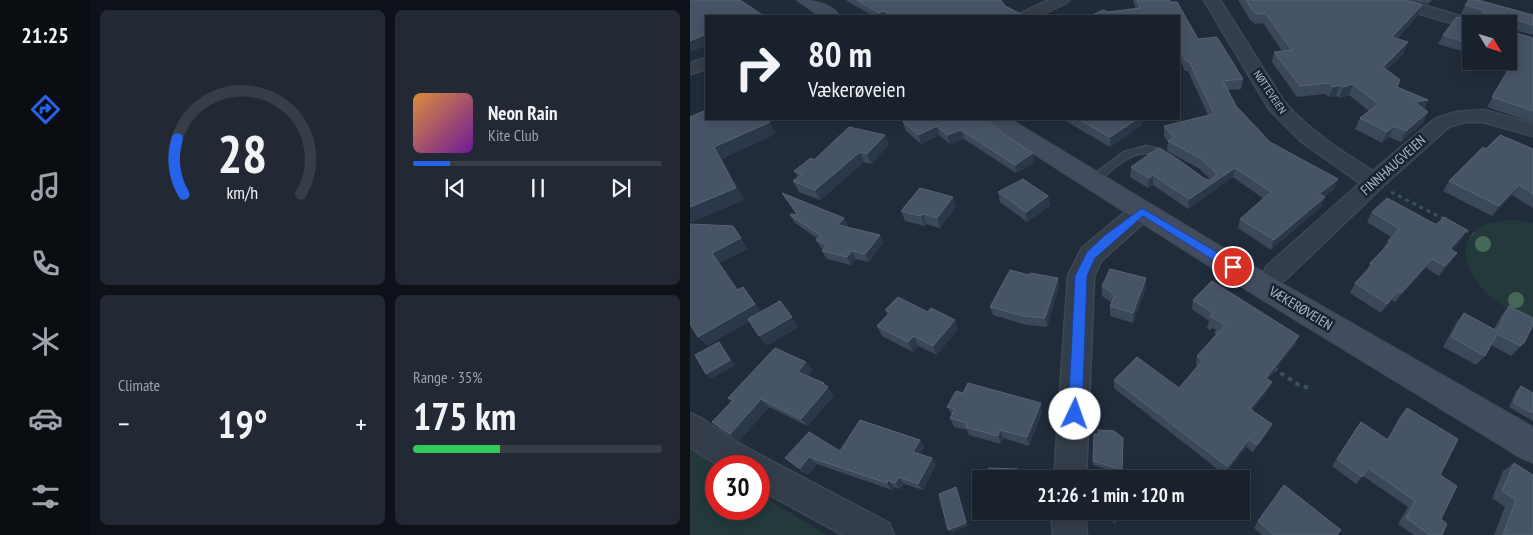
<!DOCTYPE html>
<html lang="en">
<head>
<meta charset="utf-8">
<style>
	:root { --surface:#19212c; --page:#222934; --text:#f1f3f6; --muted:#9fa3a9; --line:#373e48; --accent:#2563eb }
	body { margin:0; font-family:"PT Sans Narrow",sans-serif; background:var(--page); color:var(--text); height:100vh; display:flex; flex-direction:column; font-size:19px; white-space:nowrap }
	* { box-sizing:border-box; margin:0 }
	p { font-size:16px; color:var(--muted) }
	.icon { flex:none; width:28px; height:28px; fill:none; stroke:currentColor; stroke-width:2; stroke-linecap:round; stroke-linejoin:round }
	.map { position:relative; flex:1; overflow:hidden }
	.side { display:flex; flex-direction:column; gap:10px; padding:10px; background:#0e1218; width:600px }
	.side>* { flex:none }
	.hud { position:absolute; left:15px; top:15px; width:475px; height:105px; border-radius:0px; box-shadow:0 2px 12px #0003,0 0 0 1px var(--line); background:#19212c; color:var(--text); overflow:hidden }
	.needle { width:32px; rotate:128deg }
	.tools { position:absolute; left:772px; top:15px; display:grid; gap:10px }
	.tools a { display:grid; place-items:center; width:55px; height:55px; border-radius:0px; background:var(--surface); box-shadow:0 2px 12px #0003,0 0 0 1px var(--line); font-size:25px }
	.speed { position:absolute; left:15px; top:455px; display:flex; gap:10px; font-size:25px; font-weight:700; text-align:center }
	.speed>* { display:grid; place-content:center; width:65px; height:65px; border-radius:50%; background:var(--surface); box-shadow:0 2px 12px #0003,0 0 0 1px var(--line); line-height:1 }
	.speed .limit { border:8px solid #d22; background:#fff; color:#111 }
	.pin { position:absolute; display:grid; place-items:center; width:42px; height:42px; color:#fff; margin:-21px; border:2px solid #fff; border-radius:50%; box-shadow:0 1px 5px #0007 }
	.me { position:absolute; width:55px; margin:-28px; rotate:3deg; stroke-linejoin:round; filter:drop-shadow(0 0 4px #0008) }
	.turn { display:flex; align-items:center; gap:18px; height:105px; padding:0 20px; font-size:22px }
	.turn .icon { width:65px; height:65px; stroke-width:2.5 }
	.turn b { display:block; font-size:35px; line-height:42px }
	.big { font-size:38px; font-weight:800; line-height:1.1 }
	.side .tile { flex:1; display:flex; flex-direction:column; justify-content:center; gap:8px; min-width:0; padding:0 18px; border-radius:8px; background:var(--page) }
	.side .dial { align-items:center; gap:0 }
	.dial svg { height:130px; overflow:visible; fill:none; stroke:var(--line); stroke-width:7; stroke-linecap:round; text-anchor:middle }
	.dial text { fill:var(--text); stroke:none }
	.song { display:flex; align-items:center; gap:15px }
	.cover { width:60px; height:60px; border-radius:8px; background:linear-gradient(135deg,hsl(30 70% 55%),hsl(280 70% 35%)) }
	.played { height:5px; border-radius:2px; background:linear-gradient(90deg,var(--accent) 15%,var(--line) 15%) }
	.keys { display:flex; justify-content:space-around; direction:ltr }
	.heat { display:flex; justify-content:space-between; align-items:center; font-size:28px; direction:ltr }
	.charge { height:8px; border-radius:4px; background:linear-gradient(90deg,#34c759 35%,var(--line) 0) }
	.side .tiles { flex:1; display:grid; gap:10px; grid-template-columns:repeat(2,1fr) }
	.trip { position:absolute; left:282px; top:470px; width:278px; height:50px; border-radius:0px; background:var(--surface); box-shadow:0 2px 12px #0003,0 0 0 1px var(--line); font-weight:800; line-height:50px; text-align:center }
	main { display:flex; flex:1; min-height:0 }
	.dock { display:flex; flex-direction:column; width:90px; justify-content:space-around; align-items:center; background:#0a0d12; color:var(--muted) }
	.dock .icon { width:35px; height:35px }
	.dock .on { color:var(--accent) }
	.dock b { font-size:22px; color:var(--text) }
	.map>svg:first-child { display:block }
	.green { fill:#23393c }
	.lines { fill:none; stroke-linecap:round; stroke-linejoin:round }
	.lane-casing { stroke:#3e4754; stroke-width:3 }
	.street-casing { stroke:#3e4754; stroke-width:3 }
	.secondary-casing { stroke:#3e4754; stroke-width:2 }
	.path-far1 { stroke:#3b5254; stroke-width:3; stroke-dasharray:4 4; stroke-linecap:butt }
	.path { stroke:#3b5254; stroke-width:4; stroke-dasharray:4.5 4.5; stroke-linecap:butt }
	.lane { fill:#343e4b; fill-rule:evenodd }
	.street { fill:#343e4b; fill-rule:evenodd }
	.secondary { fill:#424c5e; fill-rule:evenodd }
	.tree { fill:#466859 }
	.wall { fill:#3b485a }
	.shaded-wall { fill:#2b3849 }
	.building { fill:#475466; stroke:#586475 }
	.route { fill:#2563eb; stroke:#184099 }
	.labels { text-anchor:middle; stroke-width:5; stroke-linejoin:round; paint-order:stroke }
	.far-street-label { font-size:11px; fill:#afb8c7; stroke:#1a2330 }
	.street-label { font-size:14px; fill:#afb8c7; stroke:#1a2330 }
</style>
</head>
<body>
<main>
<nav class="dock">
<b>21:25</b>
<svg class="icon on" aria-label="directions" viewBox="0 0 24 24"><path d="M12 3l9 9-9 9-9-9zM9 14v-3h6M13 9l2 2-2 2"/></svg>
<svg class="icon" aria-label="music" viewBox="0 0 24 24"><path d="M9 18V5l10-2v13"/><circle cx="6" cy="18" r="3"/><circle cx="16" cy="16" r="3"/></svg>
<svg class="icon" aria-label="phone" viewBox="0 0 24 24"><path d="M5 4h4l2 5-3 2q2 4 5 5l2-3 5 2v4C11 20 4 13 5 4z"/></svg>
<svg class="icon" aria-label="climate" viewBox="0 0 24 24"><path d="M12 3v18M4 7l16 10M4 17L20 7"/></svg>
<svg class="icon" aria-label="car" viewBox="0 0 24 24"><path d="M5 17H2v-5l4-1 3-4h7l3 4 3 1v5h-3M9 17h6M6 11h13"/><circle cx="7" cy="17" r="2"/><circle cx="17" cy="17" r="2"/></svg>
<svg class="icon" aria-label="filters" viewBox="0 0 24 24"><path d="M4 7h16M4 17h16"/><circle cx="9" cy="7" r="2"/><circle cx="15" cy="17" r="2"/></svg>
</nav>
<section class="side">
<div class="tiles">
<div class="tile dial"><svg viewBox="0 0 100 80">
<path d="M14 69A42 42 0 1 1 86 69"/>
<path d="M14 69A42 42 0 0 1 10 35" stroke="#2563eb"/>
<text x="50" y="56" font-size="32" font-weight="700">28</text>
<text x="50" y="72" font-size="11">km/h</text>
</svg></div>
<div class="tile">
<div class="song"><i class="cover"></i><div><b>Neon Rain</b><p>Kite Club</p></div></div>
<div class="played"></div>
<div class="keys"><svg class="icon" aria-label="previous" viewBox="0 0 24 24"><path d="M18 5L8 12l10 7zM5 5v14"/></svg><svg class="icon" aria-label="pause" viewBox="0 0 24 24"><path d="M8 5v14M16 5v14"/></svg><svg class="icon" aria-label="next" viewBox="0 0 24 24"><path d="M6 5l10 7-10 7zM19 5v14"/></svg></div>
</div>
<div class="tile"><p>Climate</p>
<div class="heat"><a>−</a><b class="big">19°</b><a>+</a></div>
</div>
<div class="tile"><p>Range · 35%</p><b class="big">175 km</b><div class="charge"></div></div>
</div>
</section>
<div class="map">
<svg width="843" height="535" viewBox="0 0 843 535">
	<rect width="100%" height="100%" fill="#212c3b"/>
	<path class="green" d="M823 220 843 223V322C827 314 811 306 797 294 781 278 764 248 786 230 796 222 811 221 823 220Z
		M0 445 26 468V509H69V494L137 535H0Z"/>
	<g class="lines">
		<g class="lane-casing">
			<path id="lane" d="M456 146 470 149 483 157 478 160C470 158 464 153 456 153 437 153 420 172 406 183L402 184 397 180 434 152Z"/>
		</g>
		<g class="street-casing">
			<path id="street" d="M359 0H379L376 3 349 16H329L331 13Z
				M514 0H530L594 102C619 130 650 151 683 171L745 119 766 112 794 110 843 124V136L793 122H775L759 127 692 187 595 280 586 283 577 280 573 273 577 266 670 183 612 142 579 109Z
				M691 0H716L787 21 789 24H781V29L694 3Z
				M16 58V69L0 74V63Z
				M452 203 460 205 463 211 460 217 411 261 404 276 396 479H364L378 276 392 248 444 205Z
				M0 413 11 418 41 439 72 456 199 523 204 535H153L69 489V466H29L0 447Z
				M361 511H395L397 535H363Z"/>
		</g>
		<g class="secondary-casing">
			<path id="secondary" d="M107 0C122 0 140 2 150 16H129Z
				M294 119H320L583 278 843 427V463L831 458 563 294 297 124Z"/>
		</g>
		<path class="path-far1" d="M701 192 756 220
			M775 230 783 234"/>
		<path class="path" d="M518 326 532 336
			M583 368 609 385 619 388"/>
		<use href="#lane" class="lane"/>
		<use href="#street" class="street"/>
		<use href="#secondary" class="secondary"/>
	</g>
	<g class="tree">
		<circle cx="793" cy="244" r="8"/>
		<circle cx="826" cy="300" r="8"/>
	</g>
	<path class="wall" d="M157 0H311L315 6 335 16H183L157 1Z
		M443 0H479L508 39 553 79 551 89 537 90 546 106 580 142 644 189 634 197 631 207 581 250 548 228 550 219 574 199 543 177 498 209 463 185 458 188 440 177 441 167 521 180 510 169 477 151 478 142 474 136V126L518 115 498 71H495L489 58V16L418 12 446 9Z
		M548 0H715L732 5 728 15 707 39 714 53 696 70 707 87 738 100 734 109 733 123 711 142 699 137 692 143 665 129 670 118 679 111 659 95 649 98 646 96 639 97 635 94 607 97 582 62 584 52 592 51 573 23 565 24 560 20Z
		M722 0H742L738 4Z
		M775 5 843 15V35L822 29 823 32 843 38V123L797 107 818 72 807 68 810 63 804 61H819V24H781V54L748 44 753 35 785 22 786 19 771 14Z
		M219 119 322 140 343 153 345 162 326 173 274 139 260 144 249 135 231 144 216 131 213 122Z
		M374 119H453L452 125 420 147 374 120Z
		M195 135 199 145 181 164 174 162 130 200 109 192 103 181 108 178 104 171 124 160Z
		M796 149H843V208L822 195 802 216 753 191 759 181Z
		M308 192 358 196 360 206 337 222 310 202Z
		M92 193 158 226 157 227 190 235 193 243 179 262 166 259 161 265 137 259 132 251 133 249 131 248 126 240 128 239 105 223 100 215H107Z
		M266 207 250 228 236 224 235 226 215 221 211 211Z
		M682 212 777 230 771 240 762 250 760 262 749 276 736 268 705 302 702 300 691 313 660 293 665 283 676 272 680 263 692 250 698 241 701 237 677 222Z
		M339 275 369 286 357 327 336 325 303 315 300 307Z
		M412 286 456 288 443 323 420 316V306L422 303 412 296Z
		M503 300 605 345 578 379 582 382 578 390 562 411 582 424 578 432 563 452 556 447 535 475 424 388V380L489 388 508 366 506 365 507 356 529 332 518 325 519 321 502 309Z
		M819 306 834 343 821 356 801 345 795 356 786 365 753 347 766 323 774 313 804 329 811 316Z
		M195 310 238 312 268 329 247 355 228 346 223 352 192 336 187 326 198 315Z
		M123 370 118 376 136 386 144 395 118 426 79 407 49 441 31 430 22 422 42 402 38 398Z
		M831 386 843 393V421L819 407 826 391Z
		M257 407 352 412 339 446 313 438 311 444 279 435 277 430 264 427 260 418 262 415Z
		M717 408 750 475 752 535H724L708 524 718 507 673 476 666 484 642 466 665 430 671 422 697 439 710 416Z
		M433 438 432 474 403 465V461Z
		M230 440 234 447 230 454 242 458 246 465 233 490 214 484 210 489 204 487 202 490 127 464 118 475 103 465 95 458Z
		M824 463 843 535H804L815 507 802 498 813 471Z
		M412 511H436L425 524Z
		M568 521 647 535H572L564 528Z"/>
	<path class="shaded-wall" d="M732 5 728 15 698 48 702 37Z
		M194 11 196 16H190L189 13Z
		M16 34V46L0 52V41Z
		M718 42 714 53 688 78 693 67Z
		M663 84 659 95 649 98 653 87Z
		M650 85 646 96 639 97 643 87Z
		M738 100 732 111 725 102Z
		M738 112 733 123 711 142 716 131Z
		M73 119H88L80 122 86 134 32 159 54 200 0 223V207L24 147Z
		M447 119H453L452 125 420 147V137Z
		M247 126 249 135 231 144 228 135Z
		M704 126 699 137 692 143 697 132Z
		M271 130 274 139 260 144 257 135Z
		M195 135 199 145 181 164 177 154Z
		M170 152 174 162 130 200 125 190Z
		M343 153 345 162 326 173 325 165Z
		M545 168 543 177 498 209 499 199Z
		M463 175V185L458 188 459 178Z
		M648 179 644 189 626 204 629 194Z
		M829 185 822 195 802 216 809 206Z
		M358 196 360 206 337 222 336 212Z
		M263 197 266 207 250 228 247 218Z
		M635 197 631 207 581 250 584 240Z
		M233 214 236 224 235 226 231 216Z
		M154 218 158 226 152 233 148 225Z
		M43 226 58 249 30 263 55 299 47 290 22 253Z
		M777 230 771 240 754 259 760 249Z
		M190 235 193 243 179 262 175 254Z
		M162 251 166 259 161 265 157 257Z
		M767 253 760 262 749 276 755 266Z
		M742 259 736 268 705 302 711 293Z
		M368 278 369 286 357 327 355 318Z
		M456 278V288L443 323V313Z
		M53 287 73 314 17 346 8 337Z
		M708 291 702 300 691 313 697 304Z
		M90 301 109 327 77 346 69 336Z
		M265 320 268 329 247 355 243 346Z
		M224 336 228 346 223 352 218 342Z
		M609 336 605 345 572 386 576 378Z
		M29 342 33 347 45 365 21 379 16 374Z
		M116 362 123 370 115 380 108 372Z
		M582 382 578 390 557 417 560 409Z
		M134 383 144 395 118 426 111 419Z
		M71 399 79 407 49 441 40 434Z
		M351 403 352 412 339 446 337 437Z
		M582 424 578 432 563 452 567 445Z
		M310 430 313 438 311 444 308 436Z
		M559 439 556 447 535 475 538 467Z
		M230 440 234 447 228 459 223 452Z
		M119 457 127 464 118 475 110 468Z
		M242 458 246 465 233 490 228 484Z
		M328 469 331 476V479H327Z
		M209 477 214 484 210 489 205 483Z
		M198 480 204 487 202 490 197 483Z
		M266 487 268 490 278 526 261 533 258 530Z
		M433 511H436L425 524V521Z"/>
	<path class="building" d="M0 0H50L74 16H16V34L0 41Z
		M167 0H311L315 6 335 16H204L194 11 189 13Z
		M447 0H479L481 2H487L508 39 527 37 553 79 533 81 546 106 580 142 648 179 629 194 635 197 584 240 550 219 581 192 545 168 499 199 463 175 459 178 441 167 468 148 489 160 515 179 521 180 527 174 512 159 478 141 484 138 474 126 524 114 499 61H496L489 47V16H400L413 10 418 12 450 8Z
		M556 0H715L732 5 702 37 718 42 693 67 710 80 707 87 738 100 725 102 738 112 716 131 704 126 697 132 670 118 688 104 663 84 653 87 650 85 643 87 639 83 610 86 584 52 602 50 575 13 567 14 562 10Z
		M779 0H788L843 15V25L824 19 822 21 823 32 843 38V111L802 97 823 62 819 61V24H781V44L753 35 767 17 785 22 787 17H795L792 10 775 5Z
		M16 110V119H76L80 122 24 147 46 188 0 207V117Z
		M219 119H294L322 140 343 153 325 165 271 130 257 135 247 126 228 135 213 122Z
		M388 119H447L420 137Z
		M159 127 195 135 177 154 170 152 125 190 103 181 112 174 104 171 121 158 124 160Z
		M810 135 843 149V194L829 185 809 206 759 181 793 147 796 149Z
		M333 179 358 196 336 212 308 192Z
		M230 188 263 197 247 218 233 214 231 216 211 211Z
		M92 193 154 218 148 225 190 235 175 254 162 251 157 257 132 251 137 245 126 240 131 236 100 215 101 214 108 215Z
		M697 198 745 224H747L754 217 777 230 760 249 767 253 755 266 742 259 711 293 708 291 697 304 665 283 683 264 680 263 701 242 698 241 709 229 682 212Z
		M0 224 43 226 51 238 22 253 47 290 53 287 65 304 8 337 0 324Z
		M420 269 456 278 443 313 420 306 425 295 412 286Z
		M320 270 339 275 340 273 368 278 355 318 334 316 300 307Z
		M522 281 609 336 576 378 582 382 560 409 582 424 567 445 559 439 538 467 424 380 447 357 489 388 513 360 507 356 535 325 520 316 523 313 503 300Z
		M208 297 238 312 241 308 265 320 243 346 224 336 218 342 187 326 200 312 195 310Z
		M90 301 102 317 69 336 58 319Z
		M819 306 843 318V325L834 343H832L831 346 807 334 795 356 761 337 774 313 807 331Z
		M29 342 40 360 16 374 5 355Z
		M85 348 116 362 108 372 134 383 133 384 138 387 111 419 71 399 40 434 22 422 43 400 38 398Z
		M278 383 351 403 337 437 310 430 308 436 276 427 277 423 260 418 265 409 257 407 266 391 273 393Z
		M831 386 843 393V413L824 403Z
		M717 408 768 439 750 475 767 486 751 519 757 524 752 535H740L716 518 725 501 678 468 672 477 647 459 671 422 698 440Z
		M170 420 230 440 223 452 242 458 228 484 209 477 205 483 198 480 197 483 119 457 110 468 95 458 119 432 150 451Z
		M408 430 424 431 433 438 432 470 403 461 404 434H408Z
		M824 463 843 475V535H813L826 500 812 491Z
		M299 468 328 469 327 479H293L294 472H298Z
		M422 474 444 475 448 479H418Z
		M594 485 651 530 647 535H584L568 521Z
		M266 487 276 523 258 530 249 494Z
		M291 488V503H289Z
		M415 511H433L425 521Z"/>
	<path class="route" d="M452 208 547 264 548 267 547 270H539L453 216 405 258 397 276 392 414 390 418 385 420 380 418 378 414 385 276 397 252 414 236Z"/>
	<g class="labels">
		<g class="far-street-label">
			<text transform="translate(580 92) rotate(56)" y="4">NØTTEVEIEN</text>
		</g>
		<g class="street-label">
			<text transform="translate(703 165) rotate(-42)" y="5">FINNHAUGVEIEN</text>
			<text transform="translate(611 308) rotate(31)" y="5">VÆKERØVEIEN</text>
		</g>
	</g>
</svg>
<div class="tools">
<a><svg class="needle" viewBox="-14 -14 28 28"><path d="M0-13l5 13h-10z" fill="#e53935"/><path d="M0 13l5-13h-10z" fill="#9fa3a9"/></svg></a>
</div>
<div class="speed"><div class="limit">30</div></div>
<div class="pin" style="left:543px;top:267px;background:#d93025"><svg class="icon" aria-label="arrive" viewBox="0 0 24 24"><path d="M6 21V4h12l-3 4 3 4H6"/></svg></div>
<svg class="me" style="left:385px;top:414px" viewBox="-20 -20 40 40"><circle r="19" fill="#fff"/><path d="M0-13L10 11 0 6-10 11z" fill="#2563eb"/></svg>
<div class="trip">21:26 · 1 min · 120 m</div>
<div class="hud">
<div class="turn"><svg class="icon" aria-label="right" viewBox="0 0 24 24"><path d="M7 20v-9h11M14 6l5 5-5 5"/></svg><div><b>80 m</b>Vækerøveien</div></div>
</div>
</div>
</main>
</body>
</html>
